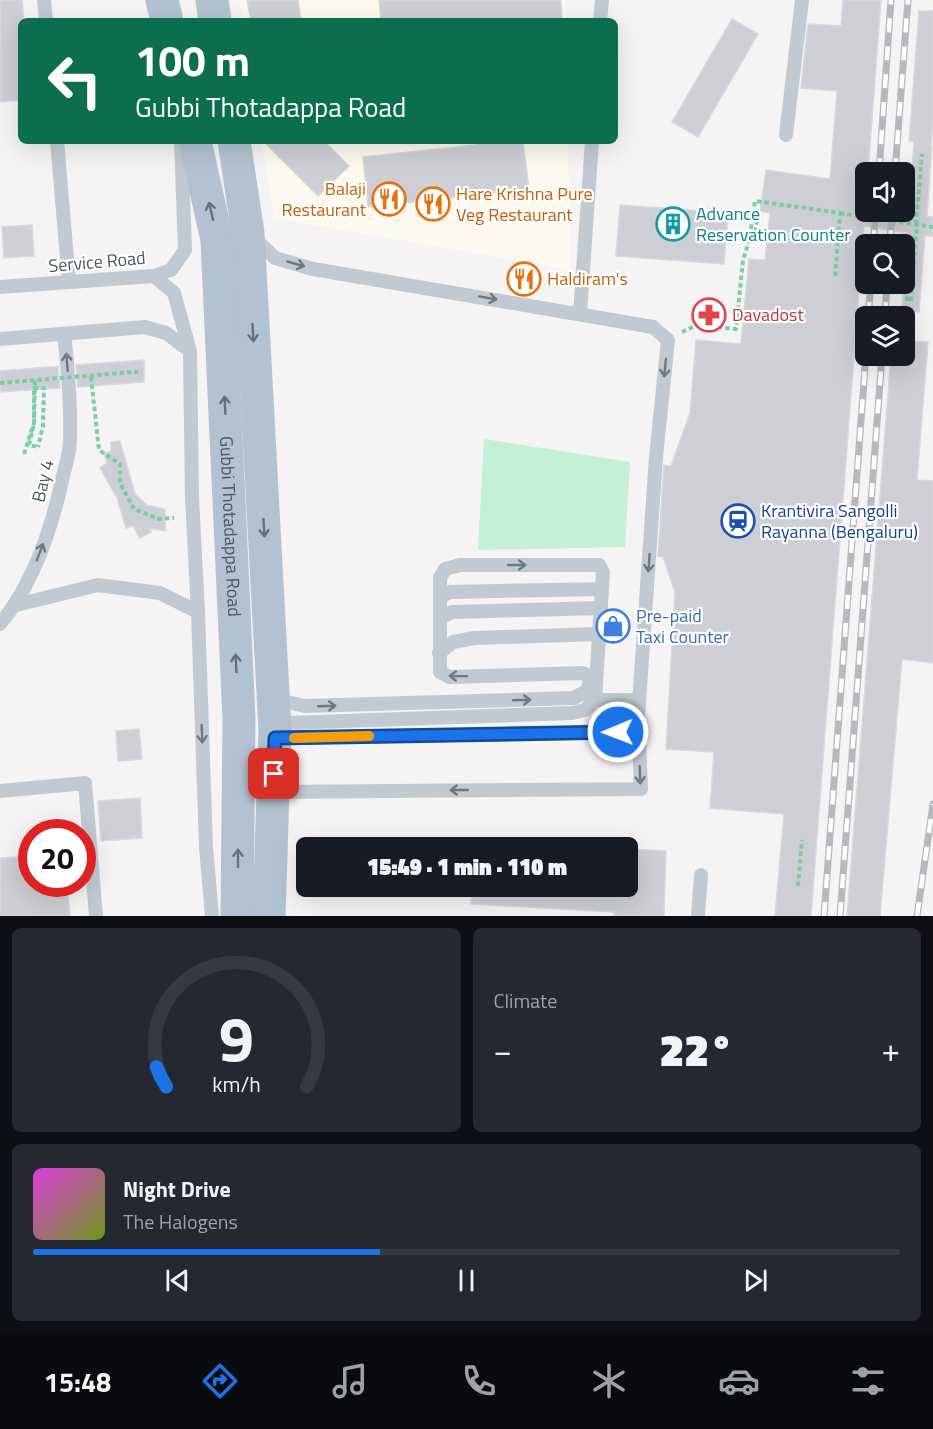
<!DOCTYPE html>
<html lang="en">
<head>
<meta charset="utf-8">
<style>
	:root { --surface:#171b24; --page:#242831; --text:#f1f3f6; --muted:#9ea1a6; --line:#363941; --accent:#1a73e8 }
	body { margin:0; font-family:"Titillium Web",sans-serif; background:var(--page); color:var(--text); height:100vh; display:flex; flex-direction:column; font-size:22px; white-space:nowrap }
	* { box-sizing:border-box; margin:0 }
	p { font-size:20px; color:var(--muted) }
	.icon { flex:none; width:33px; height:33px; fill:none; stroke:currentColor; stroke-width:2; stroke-linecap:round; stroke-linejoin:round }
	.map { position:relative; height:916px; overflow:hidden }
	.sheet { display:flex; flex-direction:column; gap:12px; padding:12px; background:#0d0f14; flex:1 }
	.sheet>* { flex:none }
	.banner { position:absolute; left:18px; top:18px; width:600px; height:126px; border-radius:9px; box-shadow:0 6px 24px #0002; background:#0b6e4f; color:#fff; overflow:hidden }
	.controls { position:absolute; left:855px; top:162px; display:grid; gap:12px }
	.controls a { display:grid; place-items:center; width:60px; height:60px; border-radius:9px; background:var(--surface); box-shadow:0 6px 24px #0002; font-size:30px }
	.speed { position:absolute; left:18px; top:819px; display:flex; gap:12px; font-size:30px; font-weight:700; text-align:center }
	.speed>* { display:grid; place-content:center; width:78px; height:78px; border-radius:50%; background:var(--surface); box-shadow:0 6px 24px #0002; line-height:1 }
	.speed .limit { border:9px solid #d22; background:#fff; color:#111 }
	.pin { position:absolute; display:grid; place-items:center; width:51px; height:51px; color:#fff; margin:-26px; border-radius:12px; box-shadow:0 3px 9px #0006 }
	.me { position:absolute; width:66px; margin:-33px; rotate:269deg; stroke-linejoin:round; filter:drop-shadow(0 0 4px #0008) }
	.turn { display:flex; align-items:center; gap:21px; height:126px; padding:0 18px; font-size:27px }
	.turn .icon { width:78px; height:78px; stroke-width:2.5 }
	.turn b { display:block; font-size:42px; line-height:51px }
	.big { font-size:45px; font-weight:800; line-height:1.1 }
	.sheet .card { flex:1; display:flex; flex-direction:column; justify-content:center; gap:9px; min-width:0; padding:0 21px; border-radius:9px; background:var(--page) }
	.sheet .dial { align-items:center; gap:0 }
	.dial svg { height:156px; overflow:visible; fill:none; stroke:var(--line); stroke-width:7; stroke-linecap:round; text-anchor:middle }
	.dial text { fill:var(--text); stroke:none }
	.song { display:flex; align-items:center; gap:18px }
	.cover { width:72px; height:72px; border-radius:9px; background:linear-gradient(135deg,hsl(300 70% 55%),hsl(80 70% 35%)) }
	.played { height:6px; border-radius:3px; background:linear-gradient(90deg,var(--accent) 40%,var(--line) 40%) }
	.keys { display:flex; justify-content:space-around; direction:ltr }
	.heat { display:flex; justify-content:space-between; align-items:center; font-size:33px; direction:ltr }
	.sheet .tiles { flex:1; display:grid; gap:12px; grid-template-columns:1fr 1fr }
	.card:last-child { grid-column:span 2 }
	.trip { position:absolute; left:296px; top:837px; width:342px; height:60px; border-radius:9px; background:var(--surface); box-shadow:0 6px 24px #0002; font-weight:800; line-height:60px; text-align:center }
	.dock { display:flex; height:96px; justify-content:space-around; align-items:center; background:#090b0e; color:var(--muted) }
	.dock .icon { width:42px; height:42px }
	.dock .active { color:var(--accent) }
	.dock b { font-size:27px; color:var(--text) }
	.map>svg:first-child { display:block }
	.commercial { fill:#fdf9ef }
	.green { fill:#c3f1d5 }
	.building { fill:#cdcfd5; stroke:#d7d9de; stroke-width:1.5 }
	.lines { fill:none; stroke-linecap:round; stroke-linejoin:round }
	.path { stroke:#7ad0a6; stroke-width:4; stroke-dasharray:4.5 3; stroke-linecap:butt }
	.service { stroke:#c1cad2; stroke-width:14 }
	.primary { stroke:#b3c2d1; stroke-width:33 }
	.rail-casing { stroke:#b5b8bd; stroke-width:7 }
	.rail { stroke:#fff; stroke-width:4.5; stroke-dasharray:14; stroke-linecap:butt }
	.path-bridge { stroke:#7ad0a6; stroke-width:4; stroke-dasharray:4.5 3; stroke-linecap:butt }
	.oneway { stroke:#64717d }
	.oneway2 { stroke:#6e7983 }
	.route-casing { stroke:#114b97; stroke-width:15 }
	.route { stroke:#1a73e8; stroke-width:10 }
	.slow { stroke:#f59e0b; stroke-width:10 }
	.labels { text-anchor:middle; stroke-width:4.5; stroke-linejoin:round; paint-order:stroke }
	.food-label { font-size:18px; fill:#c56008; stroke:#fff; text-anchor:start }
	.culture-label { font-size:18px; fill:#0d838f; stroke:#fff; text-anchor:start }
	.street-label { font-size:18px; fill:#4a5661; stroke:#fff }
	.health-label { font-size:18px; fill:#be3a42; stroke:#fff; text-anchor:start }
	.transit-label { font-size:18px; fill:#164399; stroke:#fff; text-anchor:start }
	.shop-label { font-size:18px; fill:#366cbe; stroke:#fff; text-anchor:start }
</style>
</head>
<body>
<div class="map">
<svg width="933" height="916" viewBox="0 0 933 916">
	<rect width="100%" height="100%" fill="#f5f3f3"/>
	<path class="commercial" d="M239 0H565L566 21H243Z
		M262 141H568L571 270 274 218Z"/>
	<path class="green" d="M484 439 630 462 625 547 478 550Z"/>
	<path class="building" d="M0 0H22L24 21H21V100L0 102Z
		M247 0H298L301 21H251Z
		M379 0H561L562 21H381Z
		M843 0H881L868 172H866V212H909L914 141H909L919 11H933V119L931 147H932L927 216 933 217V237L925 235 919 312 902 311 907 233 864 226 811 916H775L784 814 710 808 714 752 666 749 675 592 663 557 658 556 664 465 671 466 690 413 696 340 741 344 749 259 765 260 770 213 760 211 766 170 830 179 837 91 801 88 808 24 841 26Z
		M732 19 758 34 698 137 672 122Z
		M263 141H324L349 166 318 196Z
		M474 141H523L529 189 368 207 363 157 475 145Z
		M620 205 728 213 724 264 616 256Z
		M32 225 34 256 4 258 2 227Z
		M904 341 928 342 917 480 933 481V663L902 659 880 916H847L891 356H904Z
		M144 360V382L78 387 76 365Z
		M49 367H58L60 388 0 392V371Z
		M120 441 135 494 147 505 165 509V531L149 528 151 532 140 538 133 526 126 528 117 498 100 468 107 463 104 454 111 451V442Z
		M139 729 142 759 118 761 116 731Z
		M140 798 142 838 101 841 98 801Z
		M627 849 666 851 664 916H614V912L471 904 472 886H627Z
		M32 856V884H67L70 916H0V858Z"/>
	<g class="lines">
		<path class="path" d="M916 224 922 154
			M755 232 758 216
			M907 301 912 234
			M911 301 917 224
			M682 332 697 325 736 329 743 260 749 241 755 201 840 213 835 277
			M134 372H142
			M91 377 99 450 120 464V483L134 509 159 519 174 518
			M24 454 34 423V388H44L43 426 38 447
			M798 886 802 840"/>
		<path class="service" d="M44 0 46 21
			M600 21 602 0
			M786 135 802 0
			M57 141 69 282
			M252 236 275 258 313 269 653 327 668 340 656 457 638 717 618 732 275 738
			M154 276 174 293 190 351 192 498 198 612 206 847 212 916
			M0 287 154 276 171 270 185 250 181 141
			M580 314 592 141
			M0 339 145 327 166 333 190 351
			M440 597 450 592 602 589
			M16 605 98 585 160 593 198 612
			M440 618 452 612 601 608
			M0 624C34 583 52 528 63 476 66 464 70 452 70 440 71 404 68 369 64 334
			M439 653 453 642 474 638 599 634
			M275 693 287 702 305 706 574 698 587 691 591 677 582 673 449 677 440 672V578L445 569 460 565H599L603 572 595 700 585 710 572 713 286 723 275 730
			M595 700H639
			M0 791 85 783 96 916
			M274 792 641 789 638 717
			M698 916 701 875"/>
		<g class="primary">
			<path d="M162 0 167 21"/>
			<path d="M212 0 215 21"/>
			<path id="s1" d="M195 141 217 240 239 719 237 916"/>
			<path d="M234 141 248 233 275 730 269 916"/>
		</g>
		<g class="rail-casing">
			<path id="rail" d="M879 172 891 0
				M895 172 908 0
				M873 244 876 212
				M890 244 892 212
				M868 316 871 284
				M885 316 887 284
				M824 916 866 354
				M840 916 882 356
				M917 916 933 804"/>
		</g>
		<use href="#rail" class="rail"/>
		<path class="path-bridge" d="M840 213 933 227
			M35 381 34 424 29 445 38 447
			M0 383 134 372"/>
	</g>
	<defs><path id="oneway-shaft" d="M-6 0H5M1.5-3L5.5 0L1.5 3" fill="none" stroke-width="1.6" stroke-linecap="round" stroke-linejoin="round" transform="scale(1.5)"/></defs>
	<g class="oneway">
		<use href="#oneway-shaft" transform="translate(211 211) rotate(-103)"/>
		<use href="#oneway-shaft" transform="translate(253 333) rotate(87)"/>
		<use href="#oneway-shaft" transform="translate(225 405) rotate(-93)"/>
		<use href="#oneway-shaft" transform="translate(264 528) rotate(87)"/>
		<use href="#oneway-shaft" transform="translate(236 663) rotate(-93)"/>
		<use href="#oneway-shaft" transform="translate(238 858) rotate(-90)"/>
	</g>
	<g class="oneway2">
		<use href="#oneway-shaft" transform="translate(296 264) rotate(16)"/>
		<use href="#oneway-shaft" transform="translate(488 298) rotate(10)"/>
		<use href="#oneway-shaft" transform="translate(67 362) rotate(-95)"/>
		<use href="#oneway-shaft" transform="translate(665 368) rotate(96)"/>
		<use href="#oneway-shaft" transform="translate(40 552) rotate(-69)"/>
		<use href="#oneway-shaft" transform="translate(649 563) rotate(94)"/>
		<use href="#oneway-shaft" transform="translate(517 565)"/>
		<use href="#oneway-shaft" transform="translate(458 676) rotate(-179)"/>
		<use href="#oneway-shaft" transform="translate(522 700) rotate(-2)"/>
		<use href="#oneway-shaft" transform="translate(327 706) rotate(-2)"/>
		<use href="#oneway-shaft" transform="translate(202 734) rotate(88)"/>
		<use href="#oneway-shaft" transform="translate(640 775) rotate(88)"/>
		<use href="#oneway-shaft" transform="translate(459 790) rotate(180)"/>
	</g>
	<g class="lines">
		<g class="route-casing">
			<path id="route" d="M274 774 275 738 618 732"/>
		</g>
		<use href="#route" class="route"/>
		<path class="slow" d="M294 738 369 736"/>
	</g>
	<defs>
		<g id="restaurant-ring" transform="scale(1.725)"><circle r="9.5" fill="#fff" stroke="#e8710a" stroke-width="1.5"/><path d="M-5-6h1v4h1v-4h1v4h1v-4h1v5L-1.5 .5V6h-2V.5L-5-1ZM5-6V6H3V1.5H1.5Q1.5-4 5-6Z" fill="#e8710a"/></g>
		<g id="building-ring" transform="scale(1.725)"><circle r="9.5" fill="#fff" stroke="#0f9aa8" stroke-width="1.5"/><path d="M-4-6H4V6H1V3H-1V6H-4ZM-2.5-4.3h1.7v1.8h-1.7ZM.8-4.3h1.7v1.8H.8ZM-2.5-1h1.7V.8h-1.7ZM.8-1h1.7V.8H.8Z" fill="#0f9aa8"/></g>
		<g id="pharmacy-ring" transform="scale(1.725)"><circle r="9.5" fill="#fff" stroke="#e0444e" stroke-width="1.5"/><path d="M-2-6h4v4h4v4h-4v4h-4v-4h-4v-4h4Z" fill="#e0444e"/></g>
		<g id="station-ring" transform="scale(1.725)"><circle r="9.5" fill="#fff" stroke="#1a4fb4" stroke-width="1.5"/><path d="M-3-6H3Q5-6 5-4V2Q5 4 3 4L4.5 6H3L1.5 4h-3L-3 6H-4.5L-3 4Q-5 4-5 2V-4Q-5-6-3-6ZM-3.5-4v3h7v-3ZM-3.5 1v1.5H-2V1ZM2 1v1.5H3.5V1Z" fill="#1a4fb4"/></g>
		<g id="shop-ring" transform="scale(1.725)"><circle r="9.5" fill="#fff" stroke="#3f7fe0" stroke-width="1.5"/><path d="M-5-2.5h2.3a2.7 3.5 0 0 1 5.4 0H5L5.5 6h-11ZM-1.5-2.5h3a1.5 2.3 0 0 0-3 0Z" fill="#3f7fe0"/></g>
	</defs>
	<g fill-rule="evenodd">
		<use href="#restaurant-ring" x="389" y="199"/>
		<use href="#restaurant-ring" x="433" y="204"/>
		<use href="#building-ring" x="673" y="224"/>
		<use href="#restaurant-ring" x="524" y="279"/>
		<use href="#pharmacy-ring" x="709" y="315"/>
		<use href="#station-ring" x="738" y="521"/>
		<use href="#shop-ring" x="613" y="626"/>
	</g>
	<g class="labels">
		<g class="food-label">
			<text x="366" y="195" text-anchor="end">Balaji<tspan x="366" dy="21">Restaurant</tspan></text>
			<text x="456" y="200">Hare Krishna Pure<tspan x="456" dy="21">Veg Restaurant</tspan></text>
			<text x="547" y="285">Haldiram's</text>
		</g>
		<g class="culture-label">
			<text x="696" y="220">Advance<tspan x="696" dy="21">Reservation Counter</tspan></text>
		</g>
		<g class="street-label">
			<text transform="translate(97 262) rotate(-5)" y="6">Service Road</text>
			<text transform="translate(43 481) rotate(-77)" y="6">Bay 4</text>
			<text dy="6" stroke="none"><textPath href="#s1" startOffset="388">Gubbi Thotadappa Road</textPath></text>
		</g>
		<g class="health-label">
			<text x="732" y="321">Davadost</text>
		</g>
		<g class="transit-label">
			<text x="761" y="517">Krantivira Sangolli<tspan x="761" dy="21">Rayanna (Bengaluru)</tspan></text>
		</g>
		<g class="shop-label">
			<text x="636" y="622">Pre-paid<tspan x="636" dy="21">Taxi Counter</tspan></text>
		</g>
	</g>
</svg>
<div class="controls">
<a><svg class="icon" aria-label="sound" viewBox="0 0 24 24"><path d="M4 9h4l5-4v14l-5-4H4zM17 9q2 3 0 6"/></svg></a>
<a><svg class="icon" aria-label="search" viewBox="0 0 24 24"><circle cx="10" cy="10" r="6"/><path d="M15 15l6 6"/></svg></a>
<a><svg class="icon" aria-label="layers" viewBox="0 0 24 24"><path d="M12 4l9 5-9 5-9-5zM3 14l9 5 9-5"/></svg></a>
</div>
<div class="speed"><div class="limit">20</div></div>
<div class="pin" style="left:274px;top:774px;background:#d93025"><svg class="icon" aria-label="arrive" viewBox="0 0 24 24"><path d="M6 21V4h12l-3 4 3 4H6"/></svg></div>
<svg class="me" style="left:618px;top:732px" viewBox="-20 -20 40 40"><circle r="17" fill="#1a73e8" stroke="#fff" stroke-width="3"/><path d="M0-11L8 9 0 5-8 9z" fill="#fff"/></svg>
<div class="trip">15:49 · 1 min · 110 m</div>
<div class="banner">
<div class="turn"><svg class="icon" aria-label="left" viewBox="0 0 24 24"><path d="M17 20v-9H6M10 6l-5 5 5 5"/></svg><div><b>100 m</b>Gubbi Thotadappa Road</div></div>
</div>
</div>
<section class="sheet">
<div class="tiles">
<div class="card dial"><svg viewBox="0 0 100 80">
<path d="M14 69A42 42 0 1 1 86 69"/>
<path d="M14 69A42 42 0 0 1 9 59" stroke="#1a73e8"/>
<text x="50" y="56" font-size="32" font-weight="700">9</text>
<text x="50" y="72" font-size="11">km/h</text>
</svg></div>
<div class="card"><p>Climate</p>
<div class="heat"><a>−</a><b class="big">22°</b><a>+</a></div>
</div>
<div class="card">
<div class="song"><i class="cover"></i><div><b>Night Drive</b><p>The Halogens</p></div></div>
<div class="played"></div>
<div class="keys"><svg class="icon" aria-label="previous" viewBox="0 0 24 24"><path d="M18 5L8 12l10 7zM5 5v14"/></svg><svg class="icon" aria-label="pause" viewBox="0 0 24 24"><path d="M8 5v14M16 5v14"/></svg><svg class="icon" aria-label="next" viewBox="0 0 24 24"><path d="M6 5l10 7-10 7zM19 5v14"/></svg></div>
</div>
</div>
</section>
<nav class="dock">
<b>15:48</b>
<svg class="icon active" aria-label="directions" viewBox="0 0 24 24"><path d="M12 3l9 9-9 9-9-9zM9 14v-3h6M13 9l2 2-2 2"/></svg>
<svg class="icon" aria-label="music" viewBox="0 0 24 24"><path d="M9 18V5l10-2v13"/><circle cx="6" cy="18" r="3"/><circle cx="16" cy="16" r="3"/></svg>
<svg class="icon" aria-label="phone" viewBox="0 0 24 24"><path d="M5 4h4l2 5-3 2q2 4 5 5l2-3 5 2v4C11 20 4 13 5 4z"/></svg>
<svg class="icon" aria-label="climate" viewBox="0 0 24 24"><path d="M12 3v18M4 7l16 10M4 17L20 7"/></svg>
<svg class="icon" aria-label="car" viewBox="0 0 24 24"><path d="M5 17H2v-5l4-1 3-4h7l3 4 3 1v5h-3M9 17h6M6 11h13"/><circle cx="7" cy="17" r="2"/><circle cx="17" cy="17" r="2"/></svg>
<svg class="icon" aria-label="filters" viewBox="0 0 24 24"><path d="M4 7h16M4 17h16"/><circle cx="9" cy="7" r="2"/><circle cx="15" cy="17" r="2"/></svg>
</nav>
</body>
</html>
